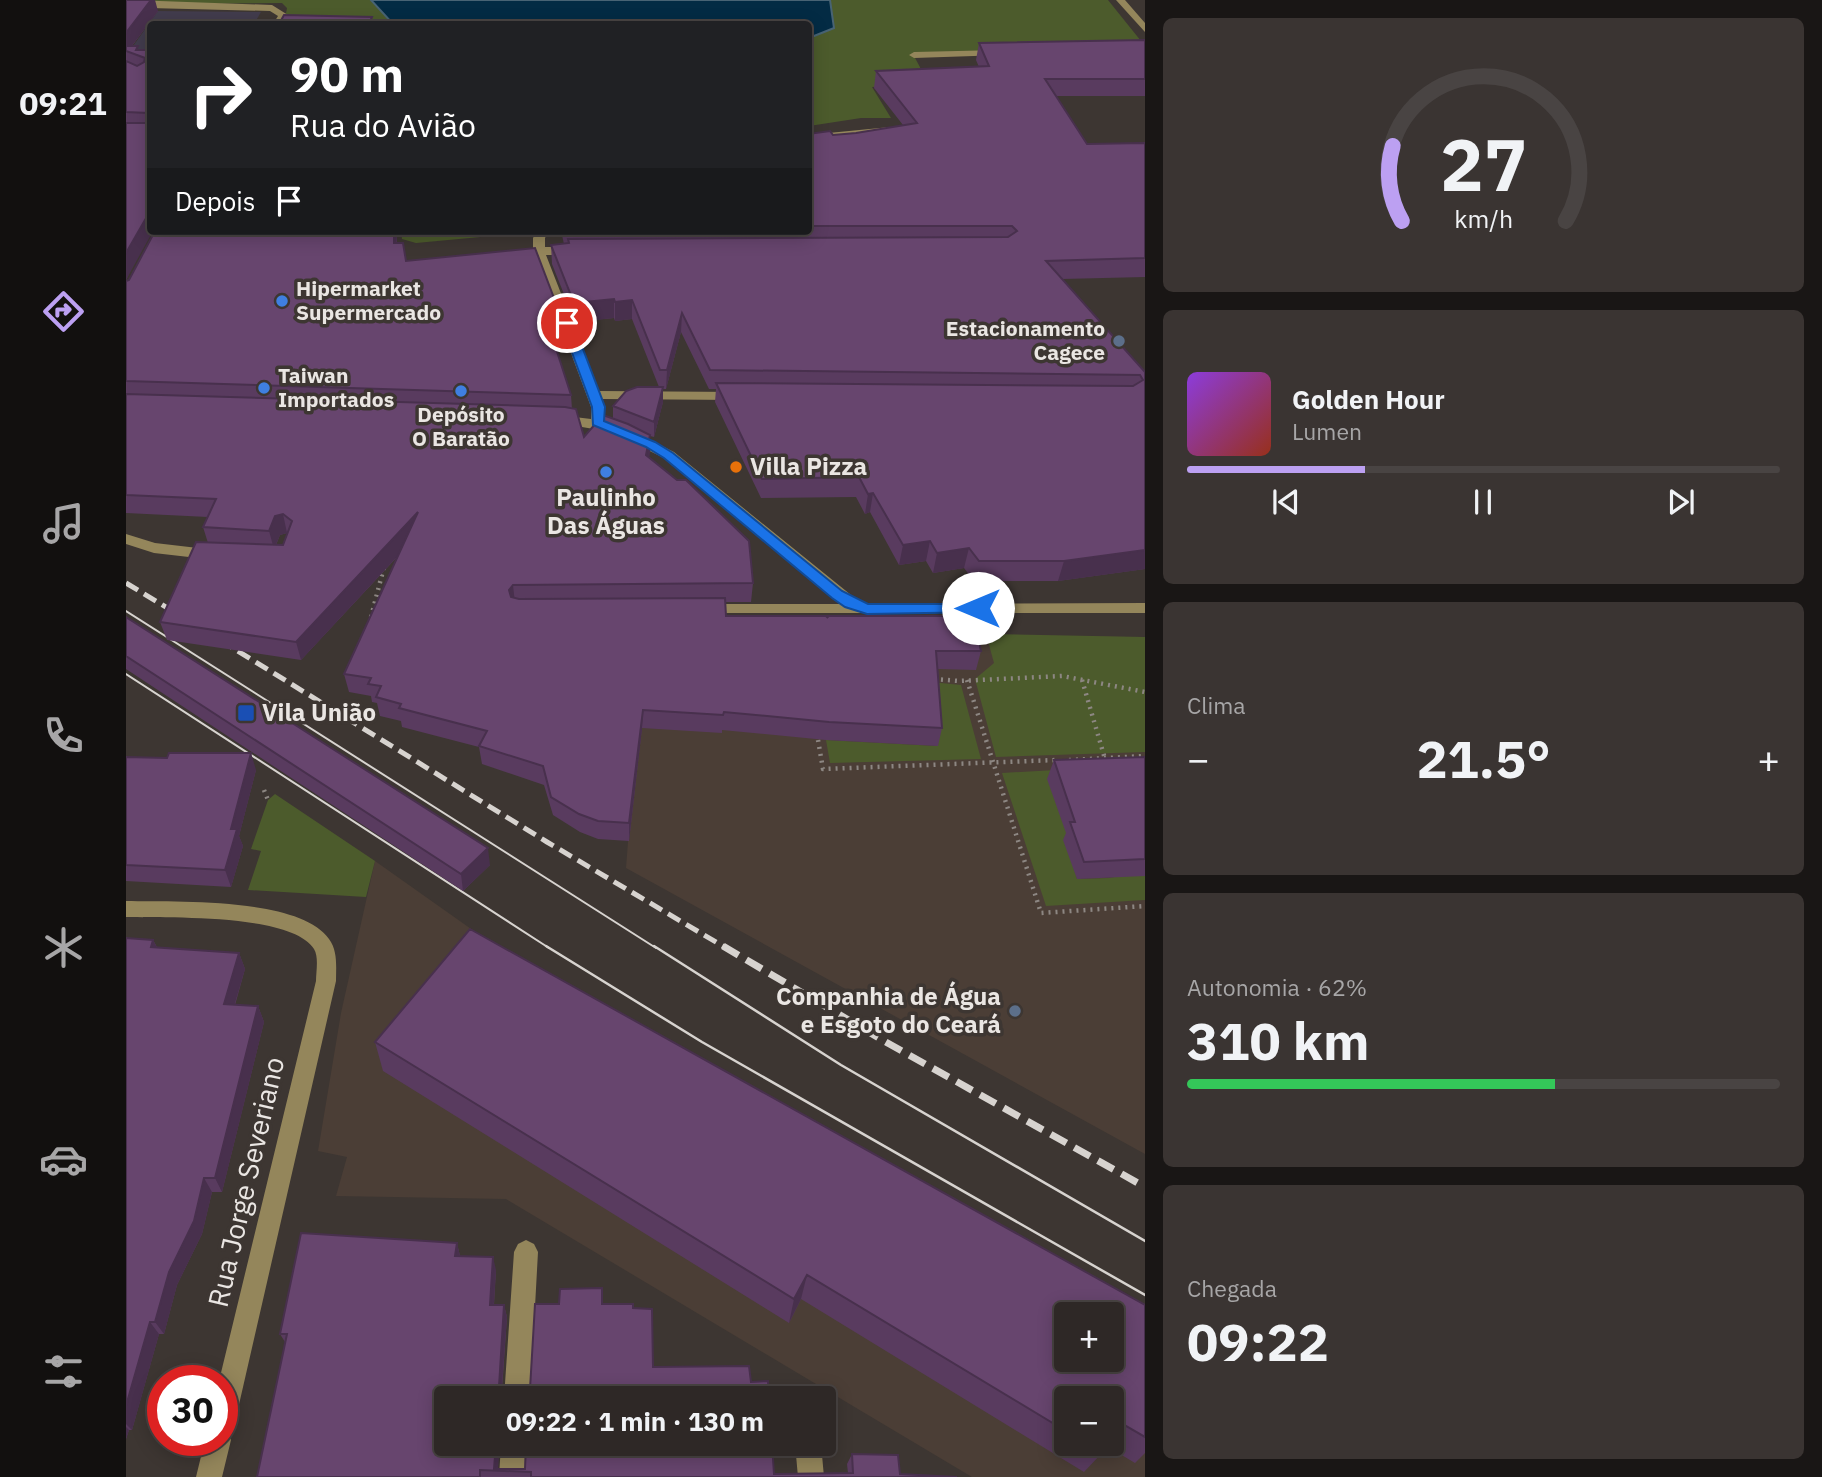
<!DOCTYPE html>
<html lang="pt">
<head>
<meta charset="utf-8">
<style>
	:root { --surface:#2e2826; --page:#3a3432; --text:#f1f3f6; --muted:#a7a6a7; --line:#494443; --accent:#bca0f2 }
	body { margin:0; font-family:"IBM Plex Sans",sans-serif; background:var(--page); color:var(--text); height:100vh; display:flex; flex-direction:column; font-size:26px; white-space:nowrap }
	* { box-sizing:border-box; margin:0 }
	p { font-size:23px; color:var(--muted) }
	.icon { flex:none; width:38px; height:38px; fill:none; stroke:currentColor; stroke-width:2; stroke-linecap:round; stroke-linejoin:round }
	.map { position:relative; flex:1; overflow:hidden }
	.details { display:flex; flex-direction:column; gap:18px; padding:18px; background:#191615; width:677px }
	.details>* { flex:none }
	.top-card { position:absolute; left:21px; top:21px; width:665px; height:214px; border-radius:7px; box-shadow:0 4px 18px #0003,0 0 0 2px var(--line); background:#202124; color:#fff; overflow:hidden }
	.controls { position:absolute; left:928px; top:1302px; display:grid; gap:14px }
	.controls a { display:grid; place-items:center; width:70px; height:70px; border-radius:7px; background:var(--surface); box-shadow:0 4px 18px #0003,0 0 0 2px var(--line); font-size:35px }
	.speed { position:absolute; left:21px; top:1365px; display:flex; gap:14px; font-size:35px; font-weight:700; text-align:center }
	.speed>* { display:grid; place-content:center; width:91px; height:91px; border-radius:50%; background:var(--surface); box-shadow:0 4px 18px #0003,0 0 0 2px var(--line); line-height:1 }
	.speed .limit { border:10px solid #d22; background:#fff; color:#111 }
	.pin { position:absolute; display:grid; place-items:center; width:60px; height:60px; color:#fff; margin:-30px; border:4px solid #fff; border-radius:50%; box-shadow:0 2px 7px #0007 }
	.me { position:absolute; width:77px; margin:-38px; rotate:270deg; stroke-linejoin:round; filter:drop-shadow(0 0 5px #0008) }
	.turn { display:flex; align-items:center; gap:24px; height:147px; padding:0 28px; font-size:32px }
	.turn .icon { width:91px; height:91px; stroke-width:2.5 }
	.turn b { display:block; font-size:49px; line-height:60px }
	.then { display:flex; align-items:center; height:66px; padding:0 28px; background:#0003; gap:14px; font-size:26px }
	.big { font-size:52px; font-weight:800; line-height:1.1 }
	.details .tile { flex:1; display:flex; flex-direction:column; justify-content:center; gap:10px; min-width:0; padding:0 24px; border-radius:10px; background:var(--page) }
	.details .dial { align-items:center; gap:0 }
	.dial svg { height:182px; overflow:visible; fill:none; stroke:var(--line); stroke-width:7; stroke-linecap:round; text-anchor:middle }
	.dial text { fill:var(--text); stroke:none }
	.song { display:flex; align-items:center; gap:21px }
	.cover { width:84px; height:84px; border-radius:10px; background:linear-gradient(135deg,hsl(270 70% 55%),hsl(10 70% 35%)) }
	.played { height:7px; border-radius:4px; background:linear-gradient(90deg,var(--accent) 30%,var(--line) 30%) }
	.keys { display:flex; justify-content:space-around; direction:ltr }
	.heat { display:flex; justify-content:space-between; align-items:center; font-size:38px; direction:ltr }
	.charge { height:10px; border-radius:5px; background:linear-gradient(90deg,#34c759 62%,var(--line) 0) }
	.trip { position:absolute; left:308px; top:1386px; width:402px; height:70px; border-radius:7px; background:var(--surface); box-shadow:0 4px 18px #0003,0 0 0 2px var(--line); font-weight:800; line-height:70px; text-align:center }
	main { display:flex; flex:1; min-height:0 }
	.tabs { display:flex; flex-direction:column; width:126px; justify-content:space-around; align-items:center; background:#12100f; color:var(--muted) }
	.tabs .icon { width:49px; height:49px }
	.tabs .selected { color:var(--accent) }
	.tabs b { font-size:32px; color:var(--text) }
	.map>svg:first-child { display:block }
	.built { fill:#4b3e36; fill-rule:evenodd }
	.industrial { fill:#423c4d }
	.green { fill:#4c5b2c }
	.water { fill:#032b44; stroke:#486374; stroke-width:2 }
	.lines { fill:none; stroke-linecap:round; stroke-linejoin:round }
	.path { stroke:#8d8783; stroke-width:4.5; stroke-dasharray:2 5; stroke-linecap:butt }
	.minor { fill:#94865b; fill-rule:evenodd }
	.tram-far1 { stroke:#d7d3cf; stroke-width:2 }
	.tram { stroke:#d7d3cf; stroke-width:2.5 }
	.rail-far1 { stroke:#d7d3cf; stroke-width:5; stroke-dasharray:14 7; stroke-linecap:butt }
	.rail { stroke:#d7d3cf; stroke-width:7; stroke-dasharray:18 9; stroke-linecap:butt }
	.wall { fill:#593b5f; fill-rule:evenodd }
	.shaded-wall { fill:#48304d }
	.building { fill:#67456e; stroke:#48304d; stroke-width:2; fill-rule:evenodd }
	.route { fill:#1a73e8; stroke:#114b97; stroke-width:2 }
	.shop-dot { fill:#3f7fe0; stroke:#3d3632; stroke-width:2.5 }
	.service-dot { fill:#5c6f8a; stroke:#3d3632; stroke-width:2.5 }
	.food-dot { fill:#e8710a; stroke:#3d3632; stroke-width:2.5 }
	.transit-dot { fill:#1a4fb4; stroke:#3d3632; stroke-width:2.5 }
	.labels { text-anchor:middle; stroke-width:7; stroke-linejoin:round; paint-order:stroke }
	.far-poi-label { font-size:21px; font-weight:bold; fill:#eae6e3; stroke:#3d3632; text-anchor:start }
	.poi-label { font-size:24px; font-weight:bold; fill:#eae6e3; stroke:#3d3632; text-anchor:start }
	.near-street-label { font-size:28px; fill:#eae6e3; stroke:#3d3632 }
</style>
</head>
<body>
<main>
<nav class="tabs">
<b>09:21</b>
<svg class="icon selected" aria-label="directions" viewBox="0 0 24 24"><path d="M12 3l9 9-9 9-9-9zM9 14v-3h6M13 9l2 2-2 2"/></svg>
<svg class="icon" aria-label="music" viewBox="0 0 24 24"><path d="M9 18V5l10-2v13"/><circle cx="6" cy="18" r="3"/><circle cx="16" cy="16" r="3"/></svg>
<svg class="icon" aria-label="phone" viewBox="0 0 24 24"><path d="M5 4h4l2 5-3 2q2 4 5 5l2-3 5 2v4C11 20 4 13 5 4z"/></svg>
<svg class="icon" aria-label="climate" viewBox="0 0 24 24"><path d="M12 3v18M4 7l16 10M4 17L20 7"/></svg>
<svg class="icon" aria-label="car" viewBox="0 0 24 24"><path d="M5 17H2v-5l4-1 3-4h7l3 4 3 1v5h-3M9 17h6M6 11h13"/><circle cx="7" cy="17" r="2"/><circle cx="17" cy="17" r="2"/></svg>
<svg class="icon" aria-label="filters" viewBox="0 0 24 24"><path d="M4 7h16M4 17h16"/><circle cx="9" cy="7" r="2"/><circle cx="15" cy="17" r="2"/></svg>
</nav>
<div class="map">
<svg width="1019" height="1477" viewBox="0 0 1019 1477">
	<rect width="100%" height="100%" fill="#3d3632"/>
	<path class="built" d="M537 633 1019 637V1154L500 868 518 634Z
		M249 861 406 972 1019 1312V1477H846L380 1199 210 1196 221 1157 192 1151 215 1013ZM940 1314H985V1360H940ZM940 1398H985V1444H940Z"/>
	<path class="industrial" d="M32 11 135 12 128 24H24V66L0 56Z"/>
	<path class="green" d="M21 0H982L1019 46 788 56 803 84 746 87 765 118H735L683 126 682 24H158L161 8 156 3 28 4Z
		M275 231H386V234L290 243 276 239Z
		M860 634 1019 637V752L870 757 849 679 868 663Z
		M805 682 835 685 855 759 704 763 700 740 811 746Z
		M1019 765 942 840 951 879 983 878 1019 871V900L920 906 876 773Z
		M149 794 249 861 240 897 122 890 135 851 125 849 142 800Z"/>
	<path class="water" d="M245 0H704L708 28 683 38 682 24H267Z"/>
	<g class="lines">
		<path class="path" d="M245 617 258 567
			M808 679 833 681 936 676 1019 692
			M841 680 915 913 1019 906
			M956 680 979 759
			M692 740 697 769 930 760
			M943 760 1019 756
			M138 790 142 800"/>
		<path class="minor" d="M6 0 146 5 162 15 155 24H147L152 16 144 11 23 8 11 6Z
			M990 0H999L1019 23V32Z
			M875 50 880 53 878 55 788 58 783 55 788 52Z
			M764 127 769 130 768 132 682 141V135Z
			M411 231H423L419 238V247H448L454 251 448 255H420L473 391 612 392 619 396 612 400 476 399 479 422 508 432 548 452 730 599 743 604 1019 603V613H571L569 609 571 605 577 604H714L538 458 485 432 427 422 425 419 432 415 465 419V407L407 251V238Z
			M0 534 29 543 89 550 97 555 89 560 28 553 0 544Z
			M0 901C48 902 174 897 203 939 212 951 210 967 210 981L109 1422 102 1432 105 1440 96 1477H70L79 1440H96V1381H93L190 981C190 972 193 957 188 949 166 913 39 918 0 917Z
			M400 1240 408 1244 412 1252 404 1398H378L388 1252 392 1244Z
			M375 1444H401L399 1477H373Z
			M669 1444H695L698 1477H672Z"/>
		<path class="tram-far1" d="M0 611 530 948
			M0 674 423 948"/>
		<path class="tram" d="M420 946 576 1042 1019 1295
			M528 946 715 1065 1019 1241"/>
		<path class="rail-far1" d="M0 583 58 618
			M94 640 421 842 600 948"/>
		<path class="rail" d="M597 946 758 1041 1019 1187"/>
	</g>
	<path class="wall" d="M0 0 32 11 6 46 13 50H24V231L0 280Z
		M1019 40V96H930L961 144 1019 143V277L936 279 1019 372V569L932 581H848L838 568 807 573 800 561 773 565 744 512 739 514 730 497 635 498 589 402 590 389H583L555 332 540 389H537V402L528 437 524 436 523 457 627 583 625 602H599L600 616 855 651 850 670 812 669 816 728 812 746 700 740 596 730V733L516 728 503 841 472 839 454 832 427 815 418 785 356 764 353 747 276 727 275 721 254 716 251 703 246 702 245 696 223 692 218 674 273 555 175 660 41 640 34 622 82 543 77 527 82 517 0 513V281L3 280 29 231H271V243L280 261 432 324 423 325 445 395 446 409 458 437 487 419V406L533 387 506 319 489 321 488 318 449 322 426 264 425 245 438 244 435 231H682V134L707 135 730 133 777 125 748 88 750 71 853 67 850 60 853 43ZM161 533 157 545H150L154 535Z
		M0 617 364 865 337 891 0 669Z
		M0 757 130 770 113 836 117 846 105 887 0 881Z
		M1019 757V876L951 879 937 840 940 833 921 779 928 760Z
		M0 938 27 940 31 947 113 953 119 969 109 1005 132 1006 138 1022 96 1192H86L76 1234 51 1285 38 1334H33L6 1430H3L0 1439Z
		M249 1042 1019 1305V1453L1009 1463 979 1445 976 1453 958 1472 675 1299 663 1323 257 1071ZM940 1398H985V1444H940Z
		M331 1243 334 1256 370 1270 368 1305H378L381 1317 376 1390 404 1389 477 1304H507V1308L527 1367 623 1366 320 1398V1444H373L372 1469 648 1474 722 1473 721 1464 726 1454 774 1474 831 1477H131L159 1342 154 1334Z"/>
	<path class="shaded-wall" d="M25 0H29L32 11 2 51H0V33Z
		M23 213 24 218V231H27L0 280V253Z
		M268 231H271L270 260 268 243Z
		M488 299V318L449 322 448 303Z
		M506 300V319L489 321V302Z
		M431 306 432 324 418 326 417 308Z
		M556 313 555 332 540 389 541 370Z
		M537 387V402L528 437V422Z
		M524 435V453L520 473V455Z
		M747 493 744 512 739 514 742 494Z
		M292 512 295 531 175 660 170 642Z
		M157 514 161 533 154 535 148 549 143 531 149 516Z
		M804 541 800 561 773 565 777 545Z
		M843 548 838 568 807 573 811 553Z
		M1019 550V569L932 581 938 561Z
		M387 585 389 603 385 609 383 590Z
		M517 710 516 728 503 841V823Z
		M125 753 130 770 113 836 117 846 105 887 99 870 105 829Z
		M362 848 364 865 337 891 335 874Z
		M27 940 35 955 25 947Z
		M113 953 119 969 104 1020 98 1004Z
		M132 1006 138 1022 96 1192 89 1178Z
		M78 1178 86 1192 76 1234 51 1285 38 1334 29 1322 43 1272Z
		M331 1243 334 1256H329Z
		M367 1257 370 1270 367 1317 364 1305Z
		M681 1275 675 1299 663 1323 668 1299Z
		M378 1305 381 1317 375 1398 373 1387Z
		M24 1322 33 1334 6 1430 0 1424V1406Z
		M0 1427 3 1430 0 1439Z
		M370 1444H373L372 1471 368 1469Z"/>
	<path class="building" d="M0 0H25L0 33Z
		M158 15 246 17 243 24H153Z
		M1019 40V79H919L961 144 1019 143V258L920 261 1019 372V550L938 561H853L843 548 811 553 804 541 777 545 747 493 742 494 733 477 636 479 590 383 1007 386 1017 380 1014 375 584 370 556 313 541 370H534L506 300 489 302 488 299 448 303 425 245 443 243 442 239 882 237 891 231 886 226H682V134L704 131 707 135 730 133 791 123 750 71 863 66 853 43Z
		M0 46H12L10 50H24V213H23L0 253V123H20L22 121V113L0 112V61L11 66 18 62 19 58 0 51Z
		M29 231H268V243H277L280 261 409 248 431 306 417 308 445 395 0 381V281L3 280Z
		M511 387H537L528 422 487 406 500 391Z
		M0 394 439 407 450 409 458 437 477 415 502 424 524 435 520 455 551 480H560L623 541 627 583 387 585 383 590 385 597 393 599 599 598 600 616H700L702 618 701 616H847L855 651H810L816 728 703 722 598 712 597 715 517 710 503 823 472 821 453 814 425 797 417 766 353 746 361 731 273 708 275 704 250 697 255 686 242 684 245 678 218 674 292 512 170 642 34 622 70 542 157 545 166 521 157 514 149 516 143 531 77 527 90 499 0 495Z
		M0 617 362 848 335 874 0 656Z
		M43 753H125L105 829H111L99 870 0 865V757L41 758Z
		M1019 757V859L958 862 944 822H949L928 760Z
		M344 929 1019 1305V1437L988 1419 985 1427V1398H940V1431L681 1275 668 1299 249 1042ZM940 1314H985V1360H940Z
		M0 938 27 940 25 947 113 953 98 1004 132 1006 89 1178H78L68 1221 43 1272 29 1322H24L0 1406Z
		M175 1233 331 1243 329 1256 367 1257 364 1305H378L373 1387 375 1390 404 1389 409 1304H433L434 1289 476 1288V1304H507V1308L526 1309 527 1367 623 1366 625 1382 642 1381 643 1398H320V1444H370L368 1469H399L400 1444H646L648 1474 727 1473 726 1454 772 1455 774 1474 831 1477H405V1472L354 1470V1477H131L161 1334H154Z
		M961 1444H979L976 1453Z"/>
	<path class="route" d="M441 319 447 323 479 407 478 421 529 442 547 453 716 591 742 604H852L858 605 860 608 858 612 741 614 719 607 706 598 538 458 520 447 467 425 466 407 435 323Z"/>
	<g class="shop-dot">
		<circle cx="156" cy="301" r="7"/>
		<circle cx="138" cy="388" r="7"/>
		<circle cx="335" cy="391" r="7"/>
		<circle cx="480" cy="472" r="7"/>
	</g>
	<g class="service-dot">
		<circle cx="993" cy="341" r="7"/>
		<circle cx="889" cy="1011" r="7"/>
	</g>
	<circle class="food-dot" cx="610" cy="467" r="7"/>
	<rect class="transit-dot" x="111" y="704" width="18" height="18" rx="3.5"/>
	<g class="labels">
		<g class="far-poi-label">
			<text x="170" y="296">Hipermarket<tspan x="170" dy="24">Supermercado</tspan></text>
			<text x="979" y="336" text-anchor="end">Estacionamento<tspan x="979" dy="24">Cagece</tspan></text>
			<text x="152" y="383">Taiwan<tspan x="152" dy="24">Importados</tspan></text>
			<text x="335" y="422" text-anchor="middle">Depósito<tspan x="335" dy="24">O Baratão</tspan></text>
		</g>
		<g class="poi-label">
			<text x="624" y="475">Villa Pizza</text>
			<text x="480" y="506" text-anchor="middle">Paulinho<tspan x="480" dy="28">Das Águas</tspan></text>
			<text x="136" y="721">Vila União</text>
			<text x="875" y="1005" text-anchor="end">Companhia de Água<tspan x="875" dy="28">e Esgoto do Ceará</tspan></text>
		</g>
		<g class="near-street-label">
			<text transform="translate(120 1182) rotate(-77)" y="10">Rua Jorge Severiano</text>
		</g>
	</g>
</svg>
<div class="controls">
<a>+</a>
<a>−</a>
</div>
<div class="speed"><div class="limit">30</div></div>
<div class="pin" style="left:441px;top:323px;background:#d93025"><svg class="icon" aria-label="arrive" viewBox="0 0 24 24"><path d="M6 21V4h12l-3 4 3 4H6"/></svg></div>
<svg class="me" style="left:852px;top:608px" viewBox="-20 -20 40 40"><circle r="19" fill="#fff"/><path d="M0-13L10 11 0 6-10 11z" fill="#1a73e8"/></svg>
<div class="trip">09:22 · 1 min · 130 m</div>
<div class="top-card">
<div class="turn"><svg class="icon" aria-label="right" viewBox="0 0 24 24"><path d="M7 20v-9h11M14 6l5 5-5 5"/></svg><div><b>90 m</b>Rua do Avião</div></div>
<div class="then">Depois<svg class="icon" aria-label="arrive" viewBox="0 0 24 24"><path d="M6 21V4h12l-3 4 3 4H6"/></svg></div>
</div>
</div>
<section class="details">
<div class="tile dial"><svg viewBox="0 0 100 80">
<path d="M14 69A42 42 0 1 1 86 69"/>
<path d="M14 69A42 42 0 0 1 10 36" stroke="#bca0f2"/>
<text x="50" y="56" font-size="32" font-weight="700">27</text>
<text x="50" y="72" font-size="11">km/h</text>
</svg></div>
<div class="tile">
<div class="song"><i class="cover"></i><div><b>Golden Hour</b><p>Lumen</p></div></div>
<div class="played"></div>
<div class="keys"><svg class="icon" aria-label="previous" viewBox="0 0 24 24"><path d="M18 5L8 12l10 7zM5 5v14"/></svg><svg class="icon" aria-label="pause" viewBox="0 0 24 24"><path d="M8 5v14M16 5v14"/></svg><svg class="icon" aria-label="next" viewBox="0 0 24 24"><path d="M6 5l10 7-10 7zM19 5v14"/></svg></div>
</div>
<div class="tile"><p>Clima</p>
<div class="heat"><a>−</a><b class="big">21.5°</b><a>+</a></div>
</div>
<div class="tile"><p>Autonomia · 62%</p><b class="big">310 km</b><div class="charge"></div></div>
<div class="tile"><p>Chegada</p><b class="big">09:22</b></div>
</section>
</main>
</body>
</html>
